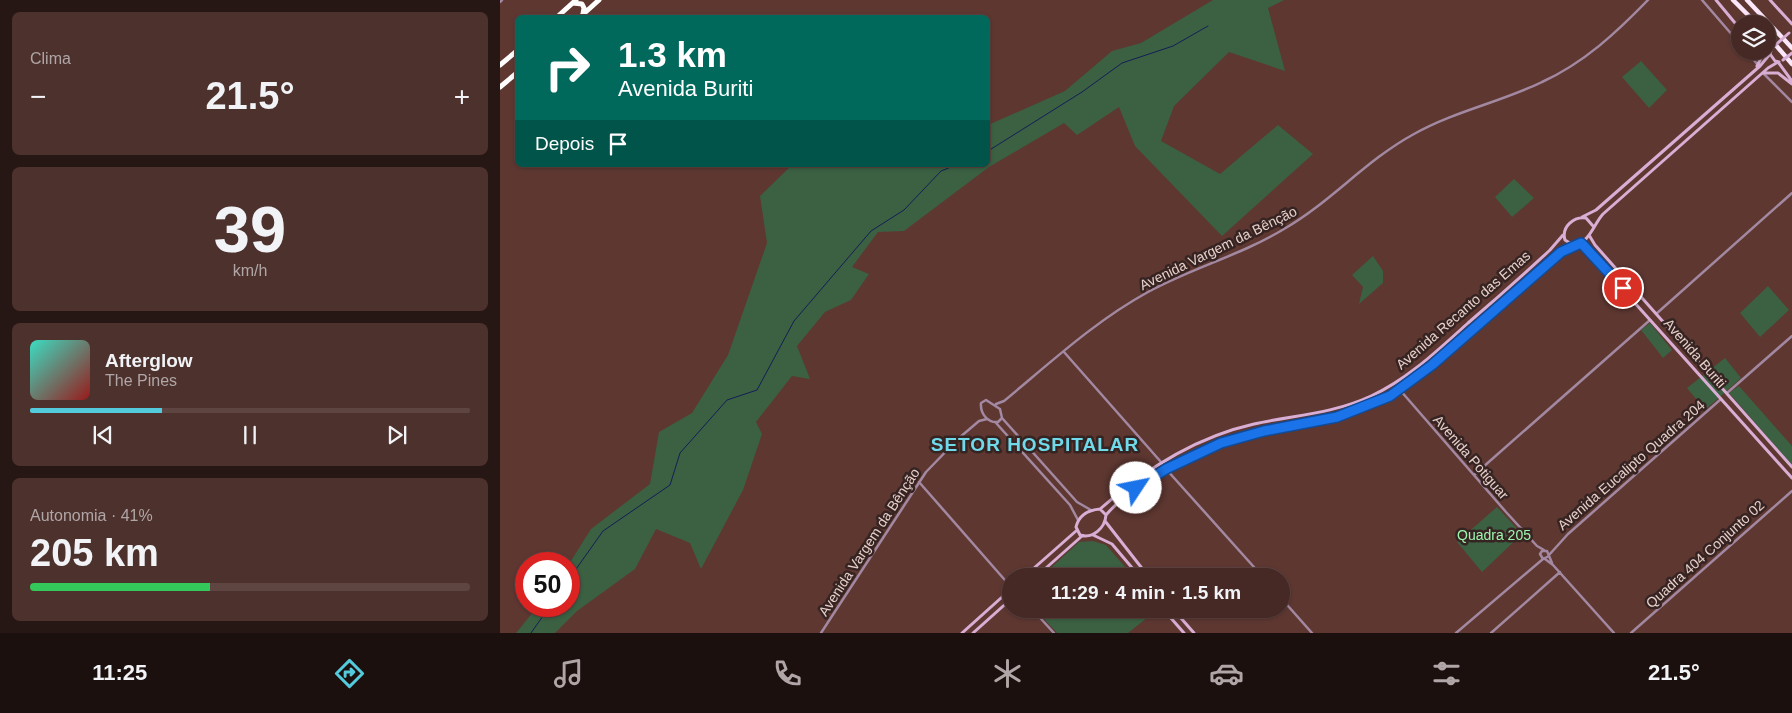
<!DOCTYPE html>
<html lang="pt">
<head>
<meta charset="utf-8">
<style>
	:root { --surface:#462925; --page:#4d312d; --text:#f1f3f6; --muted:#b0a6a7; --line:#5e4542; --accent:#54cadd }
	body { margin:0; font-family:Arial,sans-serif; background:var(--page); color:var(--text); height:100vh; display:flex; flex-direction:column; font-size:19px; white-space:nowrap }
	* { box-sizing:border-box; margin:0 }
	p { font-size:16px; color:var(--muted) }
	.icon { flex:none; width:28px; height:28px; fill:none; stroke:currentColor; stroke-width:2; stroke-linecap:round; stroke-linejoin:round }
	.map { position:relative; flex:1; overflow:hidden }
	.drawer { display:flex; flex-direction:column; gap:12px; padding:12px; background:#261714; width:500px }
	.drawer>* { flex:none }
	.banner { position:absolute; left:15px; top:15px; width:475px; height:152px; border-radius:8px; box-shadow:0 1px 4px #0004,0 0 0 1px var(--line); background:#00695c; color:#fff; overflow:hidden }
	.buttons { position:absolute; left:1231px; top:15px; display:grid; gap:10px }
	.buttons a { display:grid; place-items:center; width:45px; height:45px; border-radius:50%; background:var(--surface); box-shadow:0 1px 4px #0004,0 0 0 1px var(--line); font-size:25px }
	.speed { position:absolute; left:15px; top:552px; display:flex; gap:10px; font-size:25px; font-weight:700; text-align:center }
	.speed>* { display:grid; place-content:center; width:65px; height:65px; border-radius:50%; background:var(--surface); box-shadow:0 1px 4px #0004,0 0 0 1px var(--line); line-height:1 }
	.speed .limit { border:8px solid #d22; background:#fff; color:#111 }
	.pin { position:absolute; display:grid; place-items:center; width:42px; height:42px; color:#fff; margin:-21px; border:2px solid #fff; border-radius:50%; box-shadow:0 1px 5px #0007 }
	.me { position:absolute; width:55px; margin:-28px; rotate:56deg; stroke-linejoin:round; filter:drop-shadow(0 0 4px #0008) }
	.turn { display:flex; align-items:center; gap:18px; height:105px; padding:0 20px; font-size:22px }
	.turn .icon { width:65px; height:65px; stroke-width:2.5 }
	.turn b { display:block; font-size:35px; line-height:42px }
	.then { display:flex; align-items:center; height:48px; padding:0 20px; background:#0003; gap:10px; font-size:19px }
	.big { font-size:38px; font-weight:600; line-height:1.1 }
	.drawer .card { flex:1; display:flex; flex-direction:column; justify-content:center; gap:8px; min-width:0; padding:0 18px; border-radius:8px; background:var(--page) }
	.drawer .dial { align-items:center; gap:0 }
	.dial b { font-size:65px; line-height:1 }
	.song { display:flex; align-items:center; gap:15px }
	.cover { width:60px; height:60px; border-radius:8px; background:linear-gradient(135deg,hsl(170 70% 55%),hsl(0 70% 35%)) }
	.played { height:5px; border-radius:2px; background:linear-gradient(90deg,var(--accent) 30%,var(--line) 30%) }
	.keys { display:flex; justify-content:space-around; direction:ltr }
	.heat { display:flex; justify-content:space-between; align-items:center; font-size:28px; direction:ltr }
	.charge { height:8px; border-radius:4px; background:linear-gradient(90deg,#34c759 41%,var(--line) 0) }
	.trip { position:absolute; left:502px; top:568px; width:288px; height:50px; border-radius:25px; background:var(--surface); box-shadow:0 1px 4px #0004,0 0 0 1px var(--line); font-weight:600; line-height:50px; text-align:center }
	.dock { display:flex; height:80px; justify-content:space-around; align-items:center; background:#1c100f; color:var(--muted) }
	.dock .icon { width:35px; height:35px }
	.dock .on { color:var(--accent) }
	.dock b { font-size:22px; color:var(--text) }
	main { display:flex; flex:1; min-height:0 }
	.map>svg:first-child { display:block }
	.green { fill:#3b6042 }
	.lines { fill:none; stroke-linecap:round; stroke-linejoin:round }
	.stream { stroke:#131f56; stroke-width:1 }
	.tertiary { stroke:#a288a0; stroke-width:2.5 }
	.secondary { stroke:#d8aed4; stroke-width:3 }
	.trunk { stroke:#fce7fa; stroke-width:4.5 }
	.motorway { stroke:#fefefe; stroke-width:5 }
	.secondary-bridge { stroke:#d8aed4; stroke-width:3 }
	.route-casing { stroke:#114b97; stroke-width:12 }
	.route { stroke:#1a73e8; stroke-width:9 }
	.labels { text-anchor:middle; stroke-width:5; stroke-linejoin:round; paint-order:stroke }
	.street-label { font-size:14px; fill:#e8d0cb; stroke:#362422 }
	.park-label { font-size:14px; fill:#9cf6ae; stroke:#362422 }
	.district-label { font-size:19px; font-weight:bold; letter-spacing:1px; fill:#70d9ea; stroke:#362422 }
</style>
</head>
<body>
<main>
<section class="drawer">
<div class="card"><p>Clima</p>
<div class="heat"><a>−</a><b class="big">21.5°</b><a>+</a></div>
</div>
<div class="card dial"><b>39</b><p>km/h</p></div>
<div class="card">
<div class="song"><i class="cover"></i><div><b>Afterglow</b><p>The Pines</p></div></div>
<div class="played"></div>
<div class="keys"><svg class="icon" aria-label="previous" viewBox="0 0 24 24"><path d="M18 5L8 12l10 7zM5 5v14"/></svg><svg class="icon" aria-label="pause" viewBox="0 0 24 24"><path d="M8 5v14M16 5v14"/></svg><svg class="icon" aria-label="next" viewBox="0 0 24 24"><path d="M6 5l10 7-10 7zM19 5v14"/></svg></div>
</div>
<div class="card"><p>Autonomia · 41%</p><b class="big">205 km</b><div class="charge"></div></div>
</section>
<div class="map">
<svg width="1292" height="633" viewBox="0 0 1292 633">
	<rect width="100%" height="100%" fill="#5e3731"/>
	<path class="green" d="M713 0H784L768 8 785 71 729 52 674 106 661 141 720 174 778 125 813 154 722 236 635 146 619 107 577 135 564 123 489 167 404 231 378 232 352 267 369 274 351 300 325 312 297 346 310 379 292 376 256 422 262 434 243 490 201 569 190 543 156 529 135 569 77 611 55 633H16L38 606H69V564L91 529 150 484 159 432 192 413 228 355 267 243 260 196 292 165H488V125L565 91 612 51 641 43Z
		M1141 61 1167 90 1149 108 1122 77Z
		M1014 179 1034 198 1012 217 995 197Z
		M873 256 883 271V283L859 304 863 287 852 275Z
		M1268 286 1289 310 1260 337 1240 313Z
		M1150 323 1172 350 1163 358 1141 330Z
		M1225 358 1241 378 1205 410 1187 388Z
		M1239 386 1292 446V465L1229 393Z
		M997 507 1022 534 982 572 957 542Z
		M593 541 606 545 633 576H542L579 542Z
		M535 609H656L657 610 628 633H557Z"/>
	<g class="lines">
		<path class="stream" d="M488 151 582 92 622 63 673 46 708 26
			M69 579 103 531 170 485 180 453 227 400 257 390 294 321 371 231 404 210 441 171 456 165
			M31 633 50 606"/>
		<path class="tertiary" d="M1202 0 1240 44
			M0 2 2 0
			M1246 51 1258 65
			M1263 73 1292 102
			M1156 314 1292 193
			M564 352 661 462
			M900 390 1006 512 1037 546 1044 550
			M1227 393 1292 336
			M486 400 500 409 502 418 498 422C488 423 480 414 481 403Z
			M496 404 504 401C550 363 595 321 648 292 692 268 741 255 784 229 831 202 866 160 914 134 955 111 1001 102 1042 82 1084 63 1117 32 1148 0
			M502 418 577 502 591 510
			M496 423 570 505 578 520
			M666 469 762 576
			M974 475 1150 320
			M419 482 511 587
			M1049 555 1068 534 1221 399
			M1049 556 1043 559 1040 554 1042 551H1047L1052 563
			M1045 559 1053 565 1114 633
			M781 598 812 633
			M532 609 554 633
			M321 633 426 472 459 438 479 421 487 419
			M956 633 1043 559
			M991 633 1060 572
			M1131 633 1292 491"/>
		<path class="secondary" d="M1216 0 1240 29
			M1270 0 1292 24
			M1272 48 1270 54 1275 61 1279 62
			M1257 51 1261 58 1257 66
			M1263 73H1278L1292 84
			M1082 217 1096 210 1260 66 1270 54 1267 51
			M1093 226 1086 218C1074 216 1061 227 1065 240L1073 245C1090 243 1093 225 1103 214L1268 68 1278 62 1292 81
			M1089 235 1095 245 1292 467
			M1081 243 1292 478
			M600 509C644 470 696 437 754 424 795 415 832 414 871 396 908 379 938 350 968 323 996 299 1023 275 1050 250L1063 235
			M600 509 606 515C605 528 593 539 580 535L576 527C579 515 588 510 600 509Z
			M606 515C636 480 697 448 742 437 794 423 836 421 887 397 920 381 948 351 976 327 1004 302 1033 277 1061 252L1073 245
			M605 521 648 576
			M593 535 612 544 639 576
			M525 576 576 531
			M537 576 582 536
			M663 609 684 633
			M673 609 694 633
			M462 633 511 589
			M473 633 511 599"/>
		<path class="trunk" d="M1233 0 1257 24
			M1247 0 1292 48
			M1268 36 1292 64"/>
		<path class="motorway" d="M73 3 82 4 84 8 83 14
			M56 18 76 0
			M79 18 99 0
			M0 65 18 50
			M0 87 18 72"/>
		<path class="secondary-bridge" d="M1272 48 1289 33
			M1283 60 1292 53"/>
	</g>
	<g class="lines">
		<g class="route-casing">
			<path id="route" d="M636 488 666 469 721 443 764 431 837 417 890 396 932 365 1061 252 1081 243 1084 246 1123 288"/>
		</g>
		<use href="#route" class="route"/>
	</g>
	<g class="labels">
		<g class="street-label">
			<text transform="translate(718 248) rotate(-26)" y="5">Avenida Vargem da Bênção</text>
			<text transform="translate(963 310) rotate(-41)" y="5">Avenida Recanto das Emas</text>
			<text transform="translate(1195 353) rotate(49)" y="5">Avenida Buriti</text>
			<text transform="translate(971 457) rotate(49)" y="5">Avenida Potiguar</text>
			<text transform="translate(1131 465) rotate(-41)" y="5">Avenida Eucalipto Quadra 204</text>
			<text transform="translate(369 542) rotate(-57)" y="5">Avenida Vargem da Bênção</text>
			<text transform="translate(1205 554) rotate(-42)" y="5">Quadra 404 Conjunto 02</text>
		</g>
		<g class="park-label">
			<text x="994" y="540">Quadra 205</text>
		</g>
		<g class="district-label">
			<text x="535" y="451">SETOR HOSPITALAR</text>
		</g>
	</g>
</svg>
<div class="buttons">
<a><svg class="icon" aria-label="layers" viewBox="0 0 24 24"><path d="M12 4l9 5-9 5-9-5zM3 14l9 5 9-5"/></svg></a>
</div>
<div class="speed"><div class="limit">50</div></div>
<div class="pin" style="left:1123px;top:288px;background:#d93025"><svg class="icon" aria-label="arrive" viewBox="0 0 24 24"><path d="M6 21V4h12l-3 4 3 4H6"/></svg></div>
<svg class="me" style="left:636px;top:488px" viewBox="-20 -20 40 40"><circle r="19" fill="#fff"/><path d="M0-13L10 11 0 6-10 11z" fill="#1a73e8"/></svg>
<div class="trip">11:29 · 4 min · 1.5 km</div>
<div class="banner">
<div class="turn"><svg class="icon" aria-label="right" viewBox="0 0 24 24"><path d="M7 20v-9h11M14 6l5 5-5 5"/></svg><div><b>1.3 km</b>Avenida Buriti</div></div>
<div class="then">Depois<svg class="icon" aria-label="arrive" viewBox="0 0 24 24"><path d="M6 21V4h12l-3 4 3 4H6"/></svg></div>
</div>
</div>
</main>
<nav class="dock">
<b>11:25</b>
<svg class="icon on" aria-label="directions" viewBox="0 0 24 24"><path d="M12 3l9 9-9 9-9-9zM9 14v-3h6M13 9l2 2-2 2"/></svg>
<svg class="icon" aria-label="music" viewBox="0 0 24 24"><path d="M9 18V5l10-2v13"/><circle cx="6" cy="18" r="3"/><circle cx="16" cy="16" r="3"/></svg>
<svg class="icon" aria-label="phone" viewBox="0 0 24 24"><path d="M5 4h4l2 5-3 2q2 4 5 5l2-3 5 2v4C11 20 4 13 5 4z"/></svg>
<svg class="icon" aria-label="climate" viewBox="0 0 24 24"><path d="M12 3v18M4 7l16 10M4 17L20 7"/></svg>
<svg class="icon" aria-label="car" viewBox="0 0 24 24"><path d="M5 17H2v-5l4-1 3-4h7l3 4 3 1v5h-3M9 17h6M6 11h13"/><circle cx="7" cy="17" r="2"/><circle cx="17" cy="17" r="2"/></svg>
<svg class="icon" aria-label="filters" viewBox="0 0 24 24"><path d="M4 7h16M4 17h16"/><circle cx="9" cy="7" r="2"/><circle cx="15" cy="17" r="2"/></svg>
<b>21.5°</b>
</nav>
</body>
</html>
